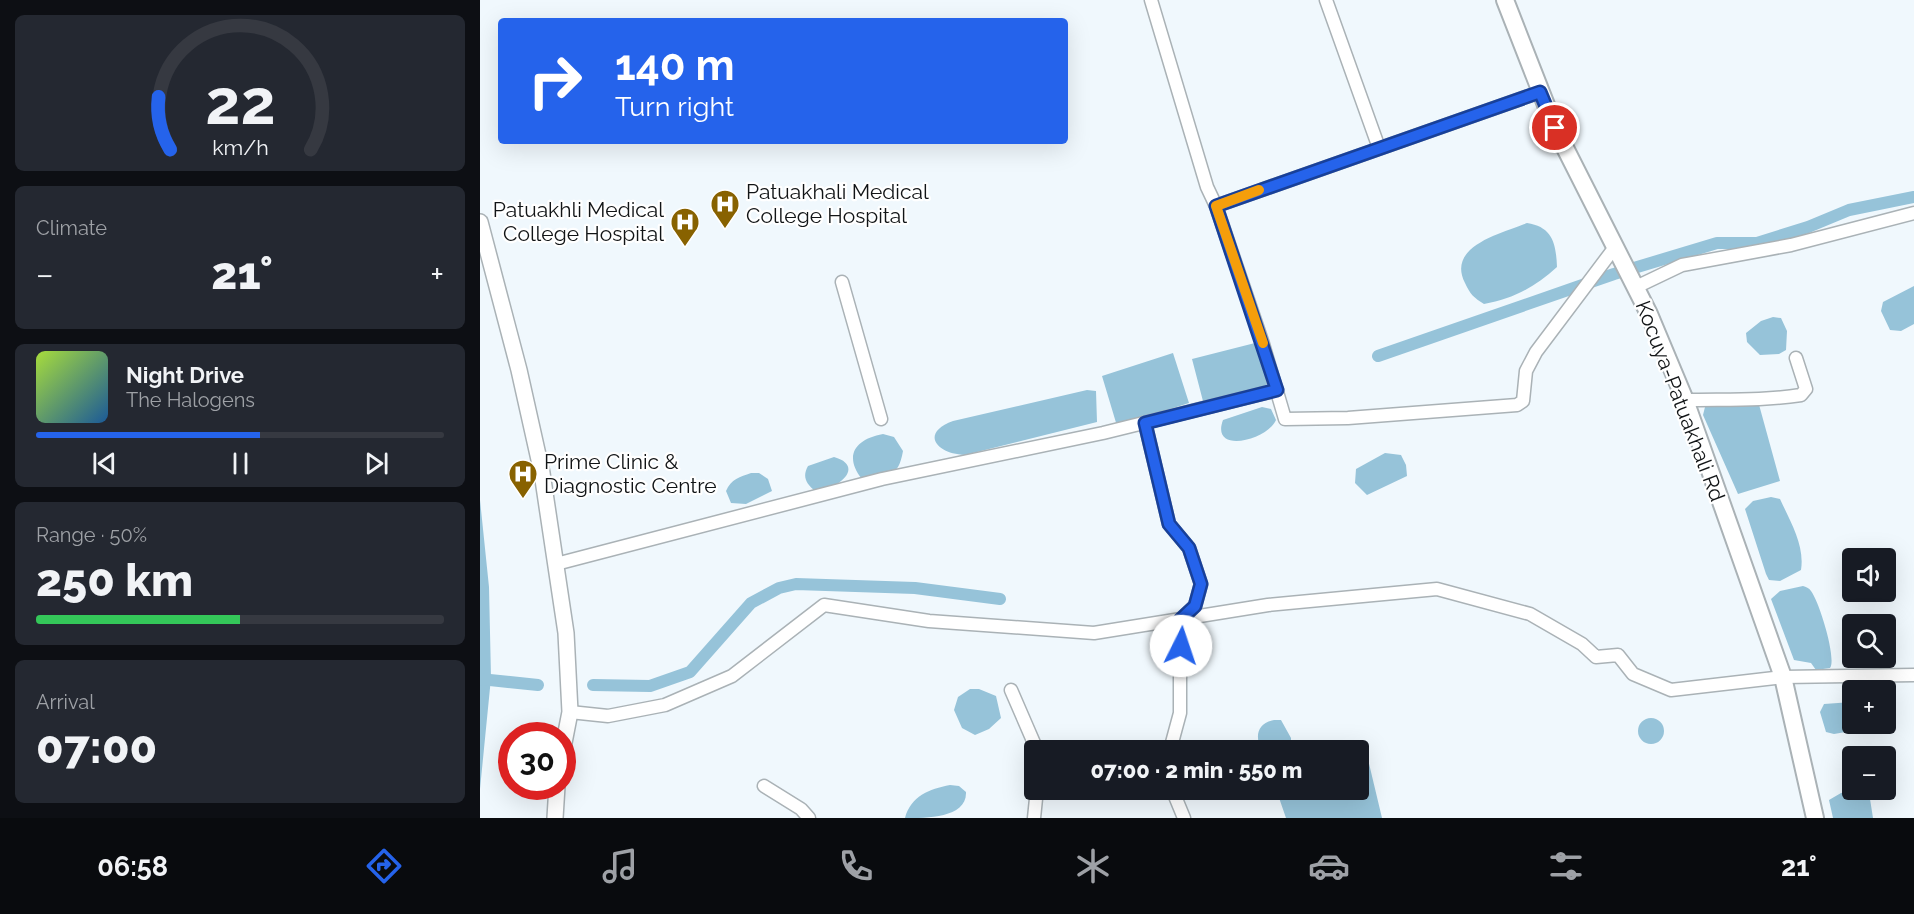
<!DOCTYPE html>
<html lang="en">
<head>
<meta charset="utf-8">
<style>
	:root { --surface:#171b24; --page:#242831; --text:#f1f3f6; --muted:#9ea1a6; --line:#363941; --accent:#2563eb }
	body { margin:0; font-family:Raleway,sans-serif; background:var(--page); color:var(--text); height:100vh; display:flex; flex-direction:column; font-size:22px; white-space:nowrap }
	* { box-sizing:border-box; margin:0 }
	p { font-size:20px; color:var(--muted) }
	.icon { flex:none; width:33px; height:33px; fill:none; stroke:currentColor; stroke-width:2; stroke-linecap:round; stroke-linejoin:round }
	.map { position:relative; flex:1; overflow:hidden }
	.drawer { display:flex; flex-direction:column; gap:15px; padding:15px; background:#0d0f14; width:480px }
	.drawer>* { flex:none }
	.guide { position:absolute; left:18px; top:18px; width:570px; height:126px; border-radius:6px; box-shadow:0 6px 24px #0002; background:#2563eb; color:#fff; overflow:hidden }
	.tools { position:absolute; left:1362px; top:548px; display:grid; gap:12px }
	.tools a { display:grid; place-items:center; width:54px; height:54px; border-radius:6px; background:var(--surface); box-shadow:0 6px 24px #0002; font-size:30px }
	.speed { position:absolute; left:18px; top:722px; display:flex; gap:12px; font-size:30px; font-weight:700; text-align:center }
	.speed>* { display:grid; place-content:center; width:78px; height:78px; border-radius:50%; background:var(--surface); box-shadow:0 6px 24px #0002; line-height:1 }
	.speed .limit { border:9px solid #d22; background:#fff; color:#111 }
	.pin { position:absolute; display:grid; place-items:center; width:51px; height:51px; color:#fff; margin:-26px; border:3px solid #fff; border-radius:50%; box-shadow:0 2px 6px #0007 }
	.me { position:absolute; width:66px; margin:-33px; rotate:4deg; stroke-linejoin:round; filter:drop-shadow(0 0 4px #0008) }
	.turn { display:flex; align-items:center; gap:21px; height:126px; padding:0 18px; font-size:27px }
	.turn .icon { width:78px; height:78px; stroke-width:2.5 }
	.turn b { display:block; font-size:42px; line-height:51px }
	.big { font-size:45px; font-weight:800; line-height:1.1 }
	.drawer .widget { flex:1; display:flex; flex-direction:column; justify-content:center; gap:9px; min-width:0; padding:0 21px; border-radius:9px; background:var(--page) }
	.drawer .dial { align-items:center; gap:0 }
	.dial svg { height:156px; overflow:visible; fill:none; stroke:var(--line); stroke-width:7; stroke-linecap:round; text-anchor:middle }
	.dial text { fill:var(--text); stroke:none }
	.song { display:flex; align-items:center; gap:18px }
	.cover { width:72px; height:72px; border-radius:9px; background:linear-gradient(135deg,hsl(80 70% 55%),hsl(210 70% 35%)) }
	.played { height:6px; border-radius:3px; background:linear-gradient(90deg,var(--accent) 55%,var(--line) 55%) }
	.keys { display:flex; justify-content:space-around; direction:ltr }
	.heat { display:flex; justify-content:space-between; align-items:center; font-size:33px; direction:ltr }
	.charge { height:9px; border-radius:4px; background:linear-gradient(90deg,#34c759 50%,var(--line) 0) }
	.trip { position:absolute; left:544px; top:740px; width:345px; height:60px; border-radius:6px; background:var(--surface); box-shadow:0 6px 24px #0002; font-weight:800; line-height:60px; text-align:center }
	.tab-bar { display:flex; height:96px; justify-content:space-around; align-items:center; background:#090b0e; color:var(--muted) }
	.tab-bar .icon { width:42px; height:42px }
	.tab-bar .selected { color:var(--accent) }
	.tab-bar b { font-size:27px; color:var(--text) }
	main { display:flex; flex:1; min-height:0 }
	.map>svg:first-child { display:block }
	.water { fill:#96c3d9 }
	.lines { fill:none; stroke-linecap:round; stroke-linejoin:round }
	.canal { stroke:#96c3d9; stroke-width:12 }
	.minor-casing { stroke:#aab2b6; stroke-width:15 }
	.tertiary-casing { stroke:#aab2b6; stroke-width:18 }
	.secondary-casing { stroke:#aab2b6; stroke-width:20 }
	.minor { stroke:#fff; stroke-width:12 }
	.tertiary { stroke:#fff; stroke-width:15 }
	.secondary { stroke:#fff; stroke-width:16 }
	.route-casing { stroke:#184099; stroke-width:15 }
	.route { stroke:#2563eb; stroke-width:10 }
	.slow { stroke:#f59e0b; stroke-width:10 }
	.labels { text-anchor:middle; stroke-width:4.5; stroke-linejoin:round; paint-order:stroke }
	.poi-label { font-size:21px; fill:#111416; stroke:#fff; text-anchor:start }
	.street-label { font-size:21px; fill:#111416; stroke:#fff }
</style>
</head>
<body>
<main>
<section class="drawer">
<div class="widget dial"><svg viewBox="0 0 100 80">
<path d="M14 69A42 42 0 1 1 86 69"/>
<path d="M14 69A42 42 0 0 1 8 42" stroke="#2563eb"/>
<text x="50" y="56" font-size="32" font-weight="700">22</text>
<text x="50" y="72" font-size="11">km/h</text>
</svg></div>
<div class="widget"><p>Climate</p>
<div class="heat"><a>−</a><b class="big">21°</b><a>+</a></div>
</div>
<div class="widget">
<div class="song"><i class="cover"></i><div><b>Night Drive</b><p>The Halogens</p></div></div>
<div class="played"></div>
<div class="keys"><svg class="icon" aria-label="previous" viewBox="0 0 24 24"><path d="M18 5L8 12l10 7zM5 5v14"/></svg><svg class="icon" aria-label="pause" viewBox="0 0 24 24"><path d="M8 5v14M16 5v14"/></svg><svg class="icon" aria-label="next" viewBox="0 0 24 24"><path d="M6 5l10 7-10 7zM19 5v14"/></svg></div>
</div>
<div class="widget"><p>Range · 50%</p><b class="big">250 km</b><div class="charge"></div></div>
<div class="widget"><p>Arrival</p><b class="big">07:00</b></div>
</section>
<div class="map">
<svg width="1434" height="818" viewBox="0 0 1434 818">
	<rect width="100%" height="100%" fill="#f0f8fd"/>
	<path class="water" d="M1047 223C1073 227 1076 244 1077 267 1055 287 1033 299 1004 304 994 298 990 294 985 283 966 246 1022 233 1047 223Z
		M1434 286V324L1421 331 1410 330 1401 311 1403 302Z
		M1293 317 1301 318 1307 331 1306 350 1299 354 1280 355 1267 342 1266 333 1281 321Z
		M775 343 788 384 762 395 724 405 712 359Z
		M693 353 709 403 637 426 622 376Z
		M607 390 616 391 617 422 485 455C456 454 440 433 473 421Z
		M1243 401H1278L1300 481 1258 494 1223 415 1225 407Z
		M782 407 791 409 796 420C788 440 730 455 743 420Z
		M403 434 414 437 423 451C418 480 407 474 382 479 363 455 376 439 403 434Z
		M905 453 921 455 926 465 927 476 887 495 875 483 876 469Z
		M354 457C386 466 358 490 335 491 326 483 322 477 328 466Z
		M271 473H279L288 479 292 491 266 504 251 503 246 491C251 479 260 477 271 473Z
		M1291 497 1300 499C1310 521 1325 545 1321 570L1300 581 1289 580 1286 574 1265 509 1273 501Z
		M0 500 9 587 11 678 0 789Z
		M1323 586C1326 587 1329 588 1331 591 1339 601 1357 659 1350 668L1336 670 1331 663 1314 660 1291 599 1300 591Z
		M490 689H499L516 696 521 718 509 729 495 735 482 728 474 710 478 697Z
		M1372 702V723H1392L1389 728 1354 734 1346 732 1340 712 1344 704Z
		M1158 731a13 13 0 1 1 26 0a13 13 0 1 1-26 0Z
		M794 720H801L811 738V750H781C775 736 777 723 794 720Z
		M886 751 902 818H806L796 789H879V753Z
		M470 785 479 786 486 792C487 818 447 818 425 818 431 796 449 789 470 785Z
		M1384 789 1390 799 1393 818H1353L1349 800 1361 793Z"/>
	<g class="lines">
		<path class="canal" d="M898 356 1134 274 1237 243H1277L1328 227 1369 210 1434 197
			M0 679 58 685
			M113 685 170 686 210 672 271 603 299 588 316 584 435 588 520 599"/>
		<g class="minor-casing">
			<path id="minor" d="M671 0 727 187 736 206 783 344 805 419 868 418 1037 405 1043 401 1046 371 1056 352 1135 247
				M846 0 899 148
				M736 206 1060 92
				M362 282 401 419
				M1156 287 1202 265 1311 245 1434 213
				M1205 400C1244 399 1283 401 1321 395L1326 389 1316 358
				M665 423 689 524 709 548 721 584 715 606 700 620V713L690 750
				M76 564 402 479 623 433 797 390
				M531 690 557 750
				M90 712 128 716 185 705 252 676 344 605 449 621 614 633 788 605 957 589 1050 614 1102 644 1116 657 1138 655 1153 674 1191 690 1303 677 1434 675
				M284 786 321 809 329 818
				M692 789 704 818
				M554 818 557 789"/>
		</g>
		<g class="tertiary-casing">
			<path id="tertiary" d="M0 222 39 370 62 473 86 633 90 712 82 753
				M75 818 77 786"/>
		</g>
		<g class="secondary-casing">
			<path id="secondary" d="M1025 0 1075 128 1169 314 1205 400 1303 677 1335 818"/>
		</g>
		<use href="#minor" class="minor"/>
		<use href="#tertiary" class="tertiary"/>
		<use href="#secondary" class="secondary"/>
	</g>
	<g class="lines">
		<g class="route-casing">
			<path id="route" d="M701 646 700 620 715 606 721 584 709 548 689 524 665 423 797 390 736 206 1060 92 1075 128"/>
		</g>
		<use href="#route" class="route"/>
		<path class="slow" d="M779 190 736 206 783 343"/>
	</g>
	<defs>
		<g id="hospital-pin" transform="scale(1.5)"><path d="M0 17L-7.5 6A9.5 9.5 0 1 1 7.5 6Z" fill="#886200" stroke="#fff"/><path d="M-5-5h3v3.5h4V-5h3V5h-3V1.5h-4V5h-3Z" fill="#fff"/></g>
	</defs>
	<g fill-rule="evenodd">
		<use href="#hospital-pin" x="245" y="204"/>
		<use href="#hospital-pin" x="205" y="222"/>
		<use href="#hospital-pin" x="43" y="474"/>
	</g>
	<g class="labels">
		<g class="poi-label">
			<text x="266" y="199">Patuakhali Medical<tspan x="266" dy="24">College Hospital</tspan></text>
			<text x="184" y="217" text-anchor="end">Patuakhli Medical<tspan x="184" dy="24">College Hospital</tspan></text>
			<text x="64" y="469">Prime Clinic &amp;<tspan x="64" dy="24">Diagnostic Centre</tspan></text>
		</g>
		<g class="street-label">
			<text transform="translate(1200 401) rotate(69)" y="7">Kocuya-Patuakhali Rd</text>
		</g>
	</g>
</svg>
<div class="tools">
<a><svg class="icon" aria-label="sound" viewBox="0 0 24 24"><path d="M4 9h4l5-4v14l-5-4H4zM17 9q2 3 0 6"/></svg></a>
<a><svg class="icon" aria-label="search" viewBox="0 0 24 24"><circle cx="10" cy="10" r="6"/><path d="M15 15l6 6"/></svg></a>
<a>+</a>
<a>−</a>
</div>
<div class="speed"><div class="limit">30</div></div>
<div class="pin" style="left:1075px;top:128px;background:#d93025"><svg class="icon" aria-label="arrive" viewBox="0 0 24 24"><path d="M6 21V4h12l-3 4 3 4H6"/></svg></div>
<svg class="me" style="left:701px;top:646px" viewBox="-20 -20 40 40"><circle r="19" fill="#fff"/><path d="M0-13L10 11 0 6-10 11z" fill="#2563eb"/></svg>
<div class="trip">07:00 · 2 min · 550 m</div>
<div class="guide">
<div class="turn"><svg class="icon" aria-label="right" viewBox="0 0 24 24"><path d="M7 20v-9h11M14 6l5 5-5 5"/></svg><div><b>140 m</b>Turn right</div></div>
</div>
</div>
</main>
<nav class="tab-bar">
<b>06:58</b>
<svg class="icon selected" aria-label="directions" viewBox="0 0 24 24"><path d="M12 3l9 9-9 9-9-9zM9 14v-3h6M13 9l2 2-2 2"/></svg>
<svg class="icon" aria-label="music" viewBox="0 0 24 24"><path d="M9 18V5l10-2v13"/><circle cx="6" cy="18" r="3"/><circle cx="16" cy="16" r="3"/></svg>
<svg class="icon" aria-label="phone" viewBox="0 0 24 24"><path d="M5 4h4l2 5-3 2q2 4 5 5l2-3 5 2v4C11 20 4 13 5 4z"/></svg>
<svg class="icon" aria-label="climate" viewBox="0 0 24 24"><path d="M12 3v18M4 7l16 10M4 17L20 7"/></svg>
<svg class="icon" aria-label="car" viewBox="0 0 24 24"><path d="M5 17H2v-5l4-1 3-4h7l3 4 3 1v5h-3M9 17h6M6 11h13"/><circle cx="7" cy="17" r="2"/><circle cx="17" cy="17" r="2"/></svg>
<svg class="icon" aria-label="filters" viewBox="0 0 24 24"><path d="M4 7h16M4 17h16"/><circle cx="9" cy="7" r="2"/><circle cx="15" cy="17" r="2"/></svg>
<b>21°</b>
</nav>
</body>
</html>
